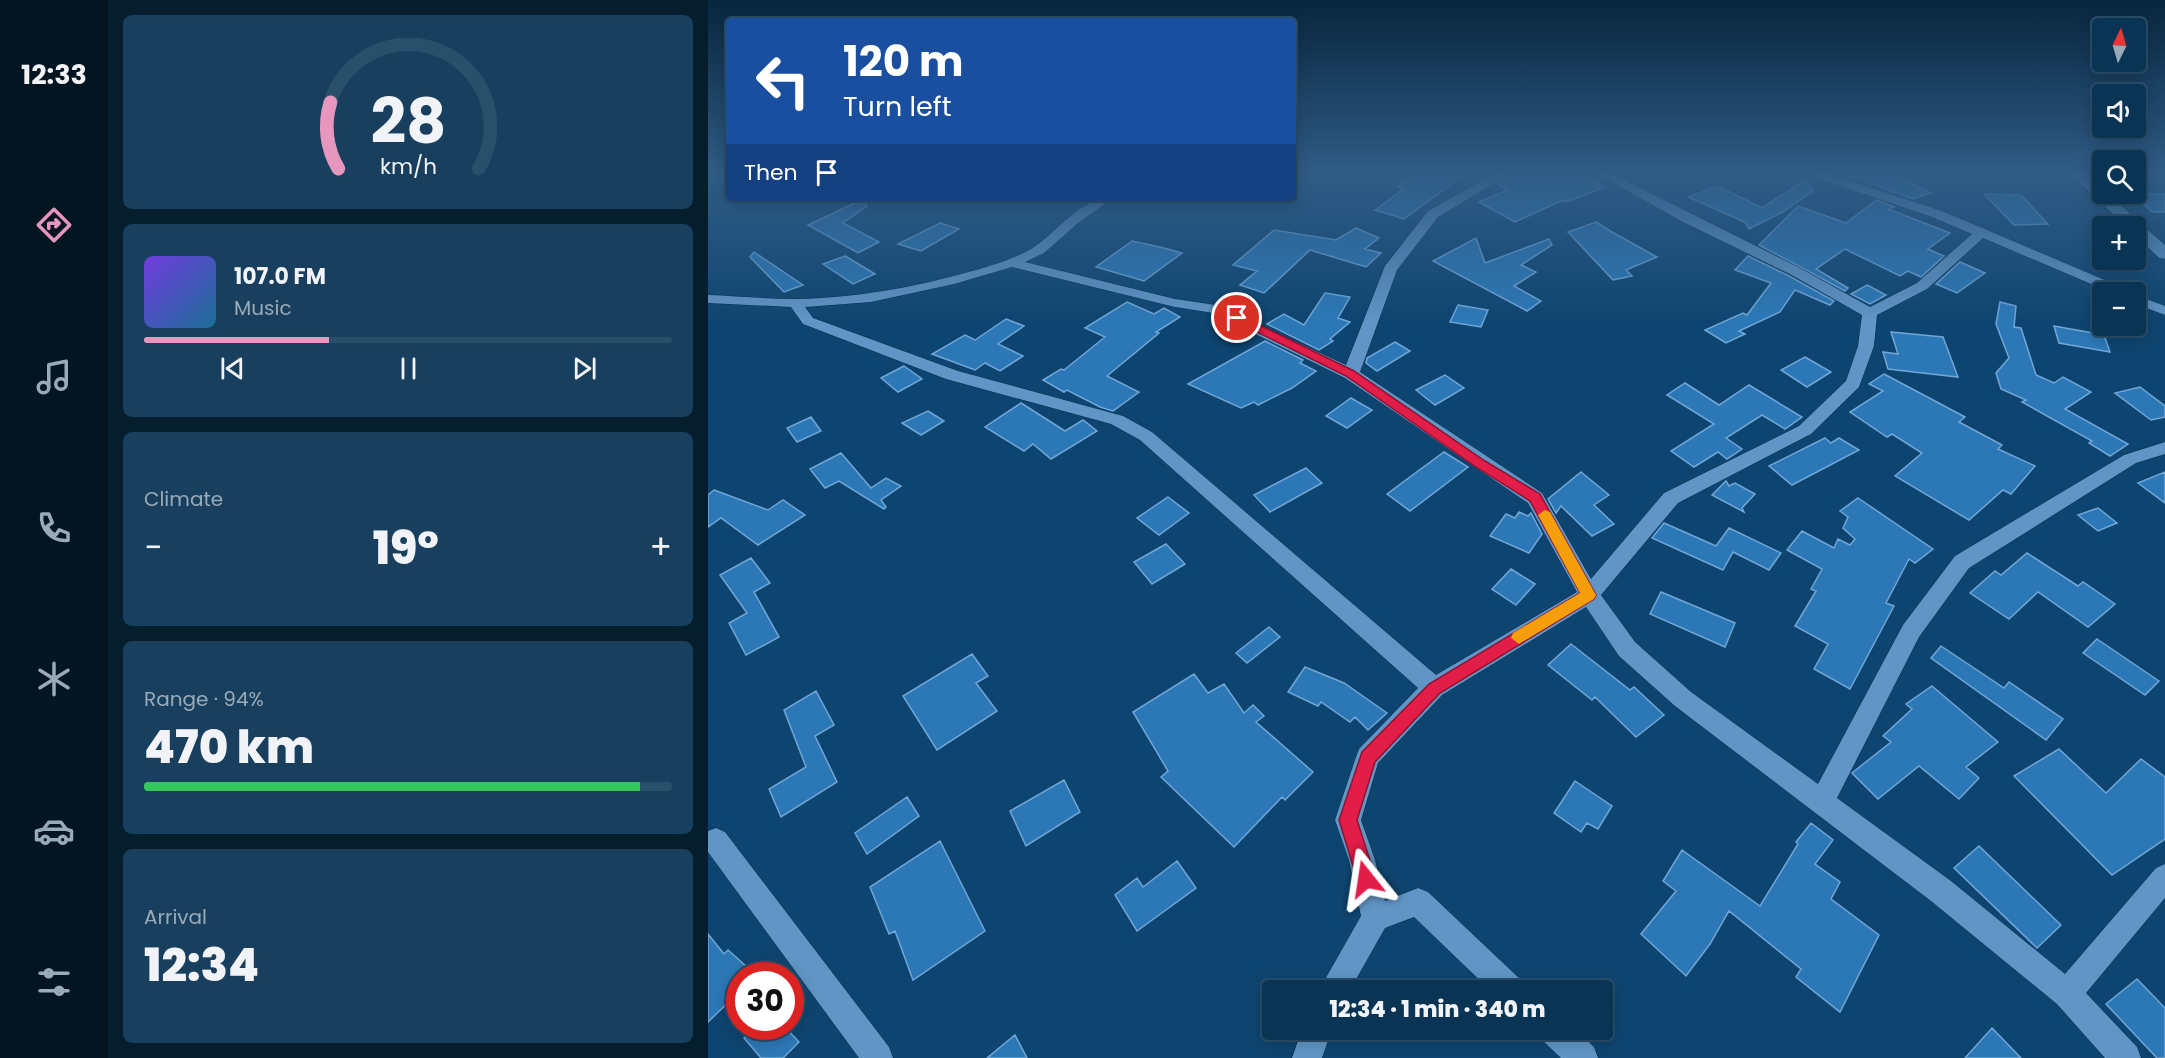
<!DOCTYPE html>
<html lang="en">
<head>
<meta charset="utf-8">
<style>
	:root { --surface:#0a3454; --page:#183f5e; --text:#f1f3f6; --muted:#99aab8; --line:#2a4f6b; --accent:#e797bd }
	body { margin:0; font-family:Poppins,sans-serif; background:var(--page); color:var(--text); height:100vh; display:flex; flex-direction:column; font-size:22px; white-space:nowrap }
	* { box-sizing:border-box; margin:0 }
	p { font-size:20px; color:var(--muted) }
	.icon { flex:none; width:33px; height:33px; fill:none; stroke:currentColor; stroke-width:2; stroke-linecap:round; stroke-linejoin:round }
	.map { position:relative; flex:1; overflow:hidden }
	.drawer { display:flex; flex-direction:column; gap:15px; padding:15px; background:#061d2e; width:600px }
	.drawer>* { flex:none }
	.hud { position:absolute; left:18px; top:18px; width:570px; height:183px; border-radius:6px; box-shadow:0 3px 15px #0003,0 0 0 2px var(--line); background:#1a4fa0; color:#fff; overflow:hidden }
	.needle { width:39px; rotate:5deg }
	.fabs { position:absolute; left:1384px; top:18px; display:grid; gap:12px }
	.fabs a { display:grid; place-items:center; width:54px; height:54px; border-radius:6px; background:var(--surface); box-shadow:0 3px 15px #0003,0 0 0 2px var(--line); font-size:30px }
	.speed { position:absolute; left:18px; top:962px; display:flex; gap:12px; font-size:30px; font-weight:700; text-align:center }
	.speed>* { display:grid; place-content:center; width:78px; height:78px; border-radius:50%; background:var(--surface); box-shadow:0 3px 15px #0003,0 0 0 2px var(--line); line-height:1 }
	.speed .limit { border:9px solid #d22; background:#fff; color:#111 }
	.pin { position:absolute; display:grid; place-items:center; width:51px; height:51px; color:#fff; margin:-26px; border:3px solid #fff; border-radius:50%; box-shadow:0 2px 6px #0007 }
	.me { position:absolute; width:66px; margin:-33px; rotate:345deg; stroke-linejoin:round; filter:drop-shadow(0 0 4px #0008) }
	.turn { display:flex; align-items:center; gap:21px; height:126px; padding:0 18px; font-size:27px }
	.turn .icon { width:78px; height:78px; stroke-width:2.5 }
	.turn b { display:block; font-size:42px; line-height:51px }
	.then { display:flex; align-items:center; height:57px; padding:0 18px; background:#0003; gap:12px; font-size:22px }
	.big { font-size:45px; font-weight:800; line-height:1.1 }
	.drawer .widget { flex:1; display:flex; flex-direction:column; justify-content:center; gap:9px; min-width:0; padding:0 21px; border-radius:9px; background:var(--page) }
	.drawer .dial { align-items:center; gap:0 }
	.dial svg { height:156px; overflow:visible; fill:none; stroke:var(--line); stroke-width:7; stroke-linecap:round; text-anchor:middle }
	.dial text { fill:var(--text); stroke:none }
	.song { display:flex; align-items:center; gap:18px }
	.cover { width:72px; height:72px; border-radius:9px; background:linear-gradient(135deg,hsl(260 70% 55%),hsl(200 70% 35%)) }
	.played { height:6px; border-radius:3px; background:linear-gradient(90deg,var(--accent) 35%,var(--line) 35%) }
	.keys { display:flex; justify-content:space-around; direction:ltr }
	.heat { display:flex; justify-content:space-between; align-items:center; font-size:33px; direction:ltr }
	.charge { height:9px; border-radius:4px; background:linear-gradient(90deg,#34c759 94%,var(--line) 0) }
	.trip { position:absolute; left:554px; top:980px; width:351px; height:60px; border-radius:6px; background:var(--surface); box-shadow:0 3px 15px #0003,0 0 0 2px var(--line); font-weight:800; line-height:60px; text-align:center }
	main { display:flex; flex:1; min-height:0 }
	.menu { display:flex; flex-direction:column; width:108px; justify-content:space-around; align-items:center; background:#041522; color:var(--muted) }
	.menu .icon { width:42px; height:42px }
	.menu .active { color:var(--accent) }
	.menu b { font-size:27px; color:var(--text) }
	.map>svg:first-child { display:block }
	.building { fill:#2c78b6; stroke:#71a6d7; stroke-width:1.5 }
	.lines { fill:none; stroke-linecap:round; stroke-linejoin:round }
	.minor-casing { stroke:#012b4a; stroke-width:1 }
	.tertiary-casing { stroke:#012b4a; stroke-width:2 }
	.minor { fill:#6195c5; fill-rule:evenodd }
	.tertiary { fill:#6195c5; fill-rule:evenodd }
	.route { fill:#e11d48; stroke:#92132f; stroke-width:1.5 }
	.slow { fill:#f59e0b }
</style>
</head>
<body>
<main>
<nav class="menu">
<b>12:33</b>
<svg class="icon active" aria-label="directions" viewBox="0 0 24 24"><path d="M12 3l9 9-9 9-9-9zM9 14v-3h6M13 9l2 2-2 2"/></svg>
<svg class="icon" aria-label="music" viewBox="0 0 24 24"><path d="M9 18V5l10-2v13"/><circle cx="6" cy="18" r="3"/><circle cx="16" cy="16" r="3"/></svg>
<svg class="icon" aria-label="phone" viewBox="0 0 24 24"><path d="M5 4h4l2 5-3 2q2 4 5 5l2-3 5 2v4C11 20 4 13 5 4z"/></svg>
<svg class="icon" aria-label="climate" viewBox="0 0 24 24"><path d="M12 3v18M4 7l16 10M4 17L20 7"/></svg>
<svg class="icon" aria-label="car" viewBox="0 0 24 24"><path d="M5 17H2v-5l4-1 3-4h7l3 4 3 1v5h-3M9 17h6M6 11h13"/><circle cx="7" cy="17" r="2"/><circle cx="17" cy="17" r="2"/></svg>
<svg class="icon" aria-label="filters" viewBox="0 0 24 24"><path d="M4 7h16M4 17h16"/><circle cx="9" cy="7" r="2"/><circle cx="15" cy="17" r="2"/></svg>
</nav>
<section class="drawer">
<div class="widget dial"><svg viewBox="0 0 100 80">
<path d="M14 69A42 42 0 1 1 86 69"/>
<path d="M14 69A42 42 0 0 1 10 35" stroke="#e797bd"/>
<text x="50" y="56" font-size="32" font-weight="700">28</text>
<text x="50" y="72" font-size="11">km/h</text>
</svg></div>
<div class="widget">
<div class="song"><i class="cover"></i><div><b>107.0 FM</b><p>Music</p></div></div>
<div class="played"></div>
<div class="keys"><svg class="icon" aria-label="previous" viewBox="0 0 24 24"><path d="M18 5L8 12l10 7zM5 5v14"/></svg><svg class="icon" aria-label="pause" viewBox="0 0 24 24"><path d="M8 5v14M16 5v14"/></svg><svg class="icon" aria-label="next" viewBox="0 0 24 24"><path d="M6 5l10 7-10 7zM19 5v14"/></svg></div>
</div>
<div class="widget"><p>Climate</p>
<div class="heat"><a>−</a><b class="big">19°</b><a>+</a></div>
</div>
<div class="widget"><p>Range · 94%</p><b class="big">470 km</b><div class="charge"></div></div>
<div class="widget"><p>Arrival</p><b class="big">12:34</b></div>
</section>
<div class="map">
<svg width="1457" height="1058" viewBox="0 0 1457 1058">
	<rect width="100%" height="100%" fill="#0e4570"/>
	<path class="building" d="M708 174H757L696 219 667 210 695 189 689 187Z
		M803 174H872L898 187 858 202 855 200 807 222 771 202 799 190 789 184Z
		M1136 174H1182L1223 193 1205 199Z
		M1097 180 1105 191 1073 213 1041 229 1037 222 980 197 1010 186 1054 208Z
		M1276 194 1313 195 1340 224 1306 225Z
		M1425 194H1457V212H1444Z
		M155 199 159 206 135 223 171 242 150 253 100 225Z
		M1168 200 1186 207 1180 209 1242 233 1220 249 1236 256 1213 277 1200 271 1192 276 1137 249 1108 269 1140 288 1137 291 1051 245 1090 206 1138 223Z
		M888 222 904 232 949 257 918 270 924 276 905 280 860 232Z
		M232 223 251 229 213 251 190 244Z
		M648 228 671 238 657 249 673 253 658 267 602 250 556 293 532 285 549 271 525 265 566 230 628 240Z
		M768 238 777 263 841 239 844 245 813 265 828 272 806 286 833 301 819 311 725 261Z
		M424 241 452 247 474 253 436 281 388 267Z
		M46 252 95 285 76 292 42 257Z
		M137 256 167 274 145 284 115 264Z
		M1040 256 1081 276 1126 301 1122 305 1087 290 1072 312 1031 331 1037 334 1018 343 997 330 1035 313 1039 315 1063 283 1027 270Z
		M1252 262 1277 273 1249 293 1228 284Z
		M1159 285 1178 295 1162 304 1143 294Z
		M617 293 642 297 630 318 642 322 622 339 625 341 611 350 559 324 576 314 596 325Z
		M419 302 446 314 456 308 472 317 448 332 451 333 399 376 431 392 405 411 392 407 359 390 356 392 335 380 353 369 356 370 397 337 377 328Z
		M1292 302 1308 306 1306 327 1313 328 1328 375 1346 383 1355 377 1383 392 1357 409 1420 444 1402 456 1381 443 1384 441 1314 402 1318 400 1293 389 1288 373 1301 358 1288 324Z
		M750 305 780 310 773 327 742 322Z
		M298 319 316 326 290 344 315 356 292 371 277 363 267 370 224 354 257 335 267 340Z
		M1346 326 1396 335 1402 352 1351 343Z
		M1183 332 1235 337 1250 377 1180 369 1175 352 1190 354Z
		M557 341 595 360 592 363 608 371 584 388 550 405 546 402 533 408 480 384Z
		M687 342 702 351 669 371 658 363 659 358Z
		M1097 357 1123 372 1099 387 1073 370Z
		M196 366 214 379 190 392 173 378Z
		M1176 374 1257 417 1251 422 1294 445 1290 449 1327 466 1303 494 1295 490 1261 520 1187 476 1214 453 1184 434 1179 437 1142 412 1175 391 1161 384Z
		M737 375 756 388 727 405 708 390Z
		M977 383 1011 405 1041 385 1094 417 1077 429 1054 415 1018 438 1034 449 1019 459 1010 452 986 467 963 451 1006 424 959 395Z
		M1432 387 1457 406V417L1443 420 1407 393Z
		M643 398 664 410 639 428 618 416Z
		M313 403 357 431 375 420 389 431 343 459 325 444 316 451 277 427Z
		M220 411 236 421 213 435 194 423Z
		M103 417 113 431 89 442 79 428Z
		M1117 438 1123 443 1131 438 1151 450 1084 485 1061 466Z
		M736 452 760 467 702 511 679 494Z
		M133 453 163 488 178 478 193 486 173 500 178 507 176 509 131 481 117 488 102 469Z
		M598 468 614 483 562 512 546 495Z
		M873 472 901 495 886 505 906 524 884 536 853 506 848 513 840 499Z
		M1457 472V503L1430 483Z
		M1018 481 1021 486 1027 483 1047 494 1034 508 1036 512 1004 495Z
		M6 490 60 510 75 500 97 515 50 545 13 518 0 527V495Z
		M460 497 481 513 451 535 429 518Z
		M1150 498 1225 549 1207 563 1201 559 1178 603 1186 606 1142 689 1106 669 1120 644 1087 626 1108 591 1103 589 1114 569 1079 550 1094 531 1126 548 1130 539 1142 545 1147 539 1135 528 1140 517 1132 511Z
		M1390 508 1409 523 1390 531 1370 515Z
		M811 512 820 516 823 513 834 534 821 553 782 536 798 514 807 518Z
		M956 523 1008 546 1021 528 1073 553 1061 570 1025 552 1015 570 944 538Z
		M458 544 477 564 444 584 426 562Z
		M1319 553 1370 586 1375 582 1407 604 1380 627 1330 592 1301 619 1262 593 1287 571 1293 575Z
		M43 558 62 583 46 592 71 637 38 655 21 623 39 613 12 575Z
		M803 569 827 584 808 605 784 589Z
		M953 592 1027 623 1017 647 942 614Z
		M561 627 572 637 539 663 528 653Z
		M1389 639 1451 681 1437 695 1375 653Z
		M863 644 922 690 926 687 956 715 928 737 887 697 884 700 840 665Z
		M1233 646 1296 688 1301 682 1355 719 1338 740 1223 658Z
		M264 654 280 676 268 683 289 711 229 750 195 696Z
		M597 667 636 683 679 713 660 730 647 717 642 722 613 702 610 706 580 692Z
		M486 674 500 693 516 684 536 713 545 705 556 716 548 722 605 772 577 800 574 797 526 847 453 777 460 771 425 712Z
		M1224 686 1290 742 1258 767 1271 778 1251 799 1211 766 1170 799 1144 773 1183 742 1175 736 1204 709 1198 704Z
		M108 691 126 725 107 736 129 782 73 817 61 789 98 767 76 710Z
		M1351 749 1398 793 1433 759 1457 777V839L1404 875 1306 776Z
		M356 780 372 812 318 846 302 811Z
		M867 781 904 806 890 829 879 823 873 832 846 813Z
		M199 797 211 816 159 854 147 833Z
		M1103 823 1125 840 1107 864 1132 882 1123 899 1171 935 1132 1012 1088 977 1093 969 1021 911 1002 944 978 976 933 934 968 891 955 881 974 850 1052 906 1090 844 1088 842Z
		M232 841 277 931 205 980 187 931 181 934 162 887Z
		M1271 846 1353 925 1329 948 1246 868Z
		M469 861 488 888 429 931 407 895 429 878 435 887Z
		M0 934 16 954 20 950 48 975H32V991L0 1022Z
		M1429 979 1457 1008V1058H1449L1398 1004Z
		M49 1026H76L91 1042 75 1058H53L36 1038Z
		M1284 1028 1313 1058H1257Z
		M307 1035 319 1058H279Z"/>
	<g class="lines">
		<g class="minor-casing">
			<path id="minor" d="M787 174H801L730 217 689 270 652 372 834 493 883 579 956 493 1091 426 1138 381 1150 346 1154 315 1082 274 973 221 890 174H904L1092 268 1162 307 1209 283 1264 234 1224 217 1106 177 1104 174H1120L1234 211 1418 289 1420 292H1402L1275 238 1219 289 1169 315 1166 346 1151 387 1103 434 970 503 893 595 927 642 983 692 1110 784 1195 625 1247 556 1416 455 1457 442V454L1428 463 1261 568 1211 637 1129 798 1243 881 1357 974 1448 868 1457 864V898L1378 993 1429 1047 1433 1058H1397L1349 1004 1223 901 967 706 911 656 878 607 734 695 670 763 653 820 667 860 677 901 710 888 720 892 813 980 818 990H782L706 917 677 928 642 990H611L653 916 641 860 627 820 648 757 651 749 710 688 432 440 403 424 238 379 95 324 83 307 0 303V295C29 296 58 299 87 299 157 298 230 283 297 261 306 257 318 253 326 247 352 230 371 198 405 198L370 223 336 253 317 262 467 299 521 307 547 323 638 365 677 266 720 211ZM304 267 467 307 512 314 537 329 637 378 820 503 869 592 728 675 444 432 415 416 250 371 105 318 97 307 163 302 246 284Z
				M1428 295 1457 306V315L1428 304Z
				M8 828 17 832 181 1047 185 1058H151L0 852V831Z
				M594 1029H624L614 1058H584Z
				M830 1029H867L886 1047 890 1058H853L834 1040Z"/>
		</g>
		<g class="tertiary-casing">
			<path id="tertiary" d="M1362 174H1377L1395 189V194H1400L1457 245V259L1451 258 1428 236V226H1418Z"/>
		</g>
		<use href="#minor" class="minor"/>
		<use href="#tertiary" class="tertiary"/>
	</g>
	<linearGradient id="sky" x2="0" y2="1"><stop stop-color="#08263e"/><stop offset="0.54" stop-color="#305c86"/><stop offset="1" stop-color="#305c86" stop-opacity="0"/></linearGradient>
	<rect width="1457" height="322" fill="url(#sky)"/>
	<path class="route" d="M525 316H533L646 371 777 461 832 494 888 595 886 599 732 693 667 762 649 820 668 879 665 886 658 889 652 886 649 879 631 820 654 752 721 684 872 593 822 501 768 467 638 376 525 320Z"/>
	<path class="slow" d="M837 510 842 512 888 595 886 599 811 644 803 638 805 633 872 593 830 515Z"/>
</svg>
<div class="fabs">
<a><svg class="needle" viewBox="-14 -14 28 28"><path d="M0-13l5 13h-10z" fill="#e53935"/><path d="M0 13l5-13h-10z" fill="#99aab8"/></svg></a>
<a><svg class="icon" aria-label="sound" viewBox="0 0 24 24"><path d="M4 9h4l5-4v14l-5-4H4zM17 9q2 3 0 6"/></svg></a>
<a><svg class="icon" aria-label="search" viewBox="0 0 24 24"><circle cx="10" cy="10" r="6"/><path d="M15 15l6 6"/></svg></a>
<a>+</a>
<a>−</a>
</div>
<div class="speed"><div class="limit">30</div></div>
<div class="pin" style="left:529px;top:318px;background:#d93025"><svg class="icon" aria-label="arrive" viewBox="0 0 24 24"><path d="M6 21V4h12l-3 4 3 4H6"/></svg></div>
<svg class="me" style="left:658px;top:879px" viewBox="-20 -20 40 40"><path d="M0-17L14 15 0 8-14 15z" fill="#e11d48" stroke="#fff" stroke-width="4"/></svg>
<div class="trip">12:34 · 1 min · 340 m</div>
<div class="hud">
<div class="turn"><svg class="icon" aria-label="left" viewBox="0 0 24 24"><path d="M17 20v-9H6M10 6l-5 5 5 5"/></svg><div><b>120 m</b>Turn left</div></div>
<div class="then">Then<svg class="icon" aria-label="arrive" viewBox="0 0 24 24"><path d="M6 21V4h12l-3 4 3 4H6"/></svg></div>
</div>
</div>
</main>
</body>
</html>
